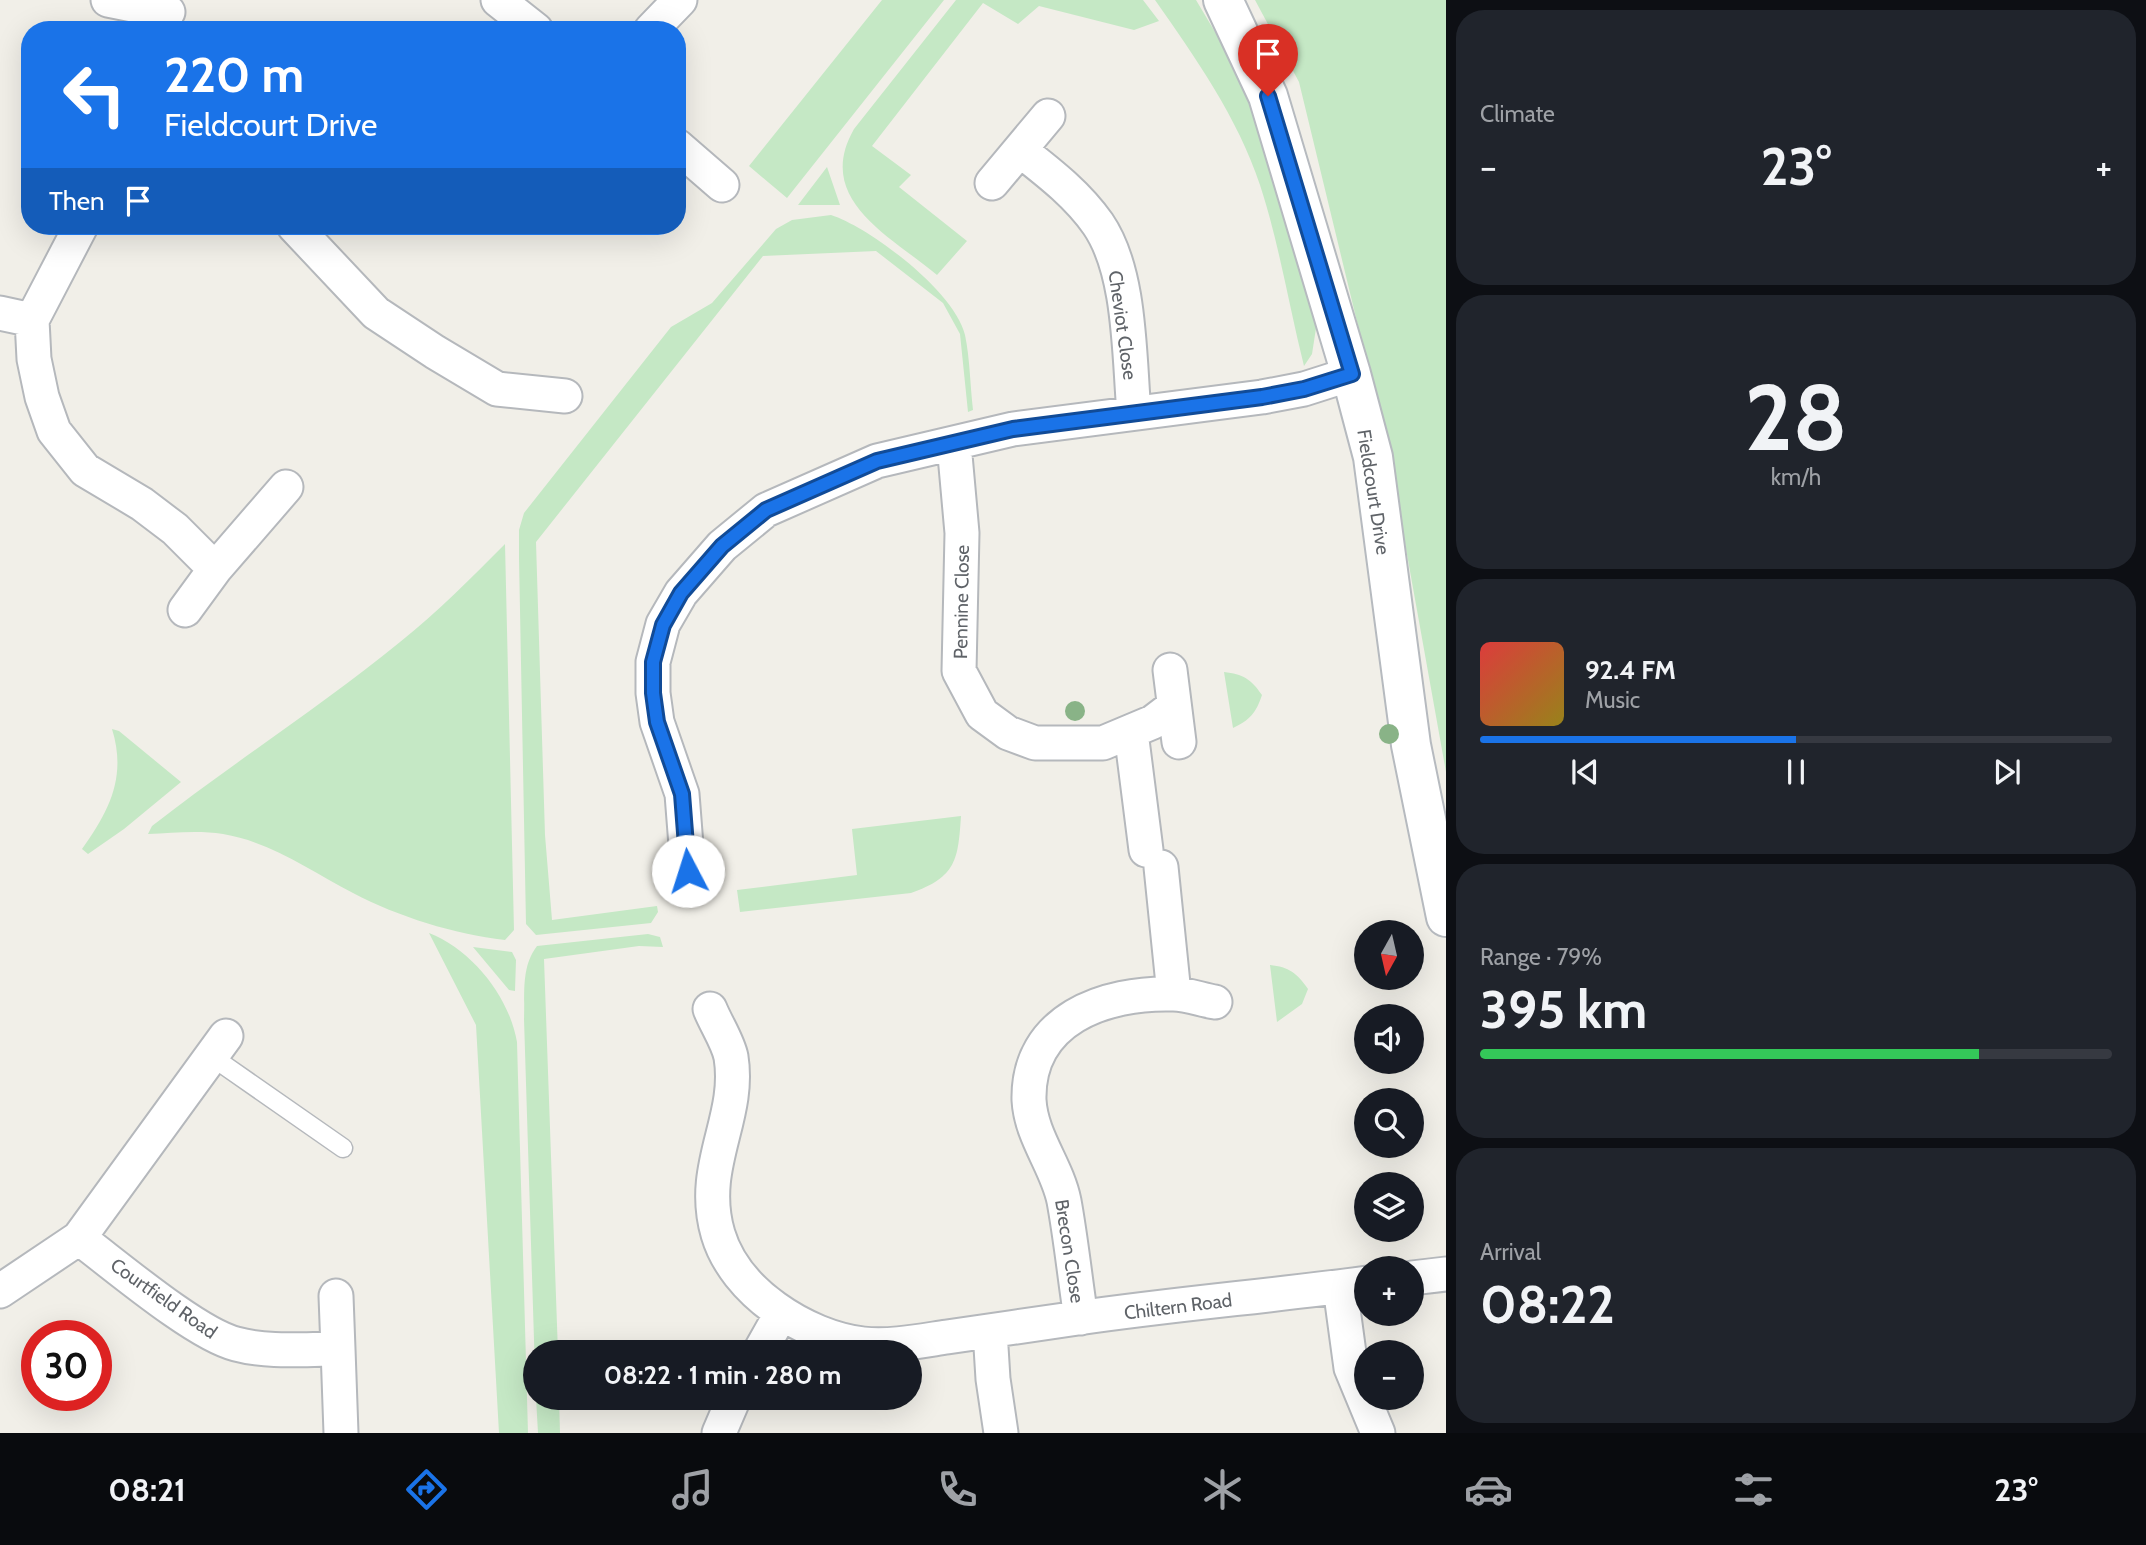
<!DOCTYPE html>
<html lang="en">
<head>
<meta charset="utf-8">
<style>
	:root { --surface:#171b24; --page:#20242c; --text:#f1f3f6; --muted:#9ea1a6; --line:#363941; --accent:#1a73e8 }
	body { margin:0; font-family:Cabin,sans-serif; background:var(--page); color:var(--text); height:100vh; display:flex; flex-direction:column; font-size:26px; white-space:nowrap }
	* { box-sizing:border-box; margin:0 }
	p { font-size:23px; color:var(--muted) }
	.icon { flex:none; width:38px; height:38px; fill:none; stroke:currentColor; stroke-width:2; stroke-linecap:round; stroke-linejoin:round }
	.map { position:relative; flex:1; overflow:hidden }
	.panel { display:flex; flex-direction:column; gap:10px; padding:10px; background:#0d0f14; width:700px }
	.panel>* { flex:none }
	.top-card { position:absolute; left:21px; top:21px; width:665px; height:214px; border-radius:28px; box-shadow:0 7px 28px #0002; background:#1a73e8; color:#fff; overflow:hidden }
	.needle { width:46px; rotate:188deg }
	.controls { position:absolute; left:1354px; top:920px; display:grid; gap:14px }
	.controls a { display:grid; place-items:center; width:70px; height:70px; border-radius:50%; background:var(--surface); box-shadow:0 7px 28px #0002; font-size:35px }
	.speed { position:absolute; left:21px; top:1320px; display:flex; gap:14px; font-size:35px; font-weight:700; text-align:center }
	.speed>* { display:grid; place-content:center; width:91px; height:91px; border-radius:50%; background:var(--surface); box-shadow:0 7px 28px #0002; line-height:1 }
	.speed .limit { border:10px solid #d22; background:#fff; color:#111 }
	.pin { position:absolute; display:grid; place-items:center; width:60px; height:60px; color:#fff; margin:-72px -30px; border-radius:50% 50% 50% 0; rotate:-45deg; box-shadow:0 0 7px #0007 }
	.pin .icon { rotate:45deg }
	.me { position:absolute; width:77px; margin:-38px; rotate:355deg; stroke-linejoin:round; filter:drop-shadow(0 0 5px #0008) }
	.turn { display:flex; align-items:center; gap:24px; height:147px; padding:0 28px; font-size:32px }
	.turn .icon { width:91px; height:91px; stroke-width:2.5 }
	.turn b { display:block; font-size:49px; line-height:60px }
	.then { display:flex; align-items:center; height:66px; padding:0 28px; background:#0003; gap:14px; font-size:26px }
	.big { font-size:52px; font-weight:800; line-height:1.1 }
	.panel .widget { flex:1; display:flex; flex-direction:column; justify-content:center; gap:10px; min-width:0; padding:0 24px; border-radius:28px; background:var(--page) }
	.panel .dial { align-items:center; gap:0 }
	.dial b { font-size:91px; line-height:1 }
	.song { display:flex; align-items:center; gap:21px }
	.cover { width:84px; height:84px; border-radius:10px; background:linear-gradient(135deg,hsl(0 70% 55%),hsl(50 70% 35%)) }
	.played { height:7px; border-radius:4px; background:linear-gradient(90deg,var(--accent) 50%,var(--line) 50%) }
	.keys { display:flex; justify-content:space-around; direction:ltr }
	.heat { display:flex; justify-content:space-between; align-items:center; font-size:38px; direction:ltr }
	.charge { height:10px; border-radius:5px; background:linear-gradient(90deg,#34c759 79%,var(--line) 0) }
	.trip { position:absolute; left:523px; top:1340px; width:399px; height:70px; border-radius:35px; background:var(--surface); box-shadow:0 7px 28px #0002; font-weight:800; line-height:70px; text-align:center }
	.tab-bar { display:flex; height:112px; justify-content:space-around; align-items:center; background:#090b0e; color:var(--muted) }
	.tab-bar .icon { width:49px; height:49px }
	.tab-bar .current { color:var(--accent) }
	.tab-bar b { font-size:32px; color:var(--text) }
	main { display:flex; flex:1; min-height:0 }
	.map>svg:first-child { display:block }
	.green { fill:#c5e8c5 }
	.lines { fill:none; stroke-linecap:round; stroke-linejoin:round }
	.lane-casing { stroke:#b5b8bc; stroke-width:21 }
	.street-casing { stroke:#b5b8bc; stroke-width:37 }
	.secondary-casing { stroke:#b6babf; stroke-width:42 }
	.lane { stroke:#fff; stroke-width:18 }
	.street { stroke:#fff; stroke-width:33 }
	.secondary { stroke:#fff; stroke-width:38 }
	.tree { fill:#89b387 }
	.route-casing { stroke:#114b97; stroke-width:18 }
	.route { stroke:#1a73e8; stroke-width:12 }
	.labels { text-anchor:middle; stroke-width:7; stroke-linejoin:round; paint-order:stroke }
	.street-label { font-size:19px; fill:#5f6368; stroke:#fff }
</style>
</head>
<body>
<main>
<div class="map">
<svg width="1446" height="1433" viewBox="0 0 1446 1433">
	<rect width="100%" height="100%" fill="#f1efe8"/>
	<path class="green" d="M882 0H944L787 198 749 166Z
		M956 0H1143L1159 21 1134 30 1039 6 1018 24 983 3 872 146 911 175 899 187 967 241 937 275C889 235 814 199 854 129Z
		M1155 0H1196L1255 99 1317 322 1312 354 1304 366C1289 306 1279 243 1260 185 1238 118 1195 57 1155 0Z
		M1255 0H1446V772L1389 454 1299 82Z
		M827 167 840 205H798Z
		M831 215C871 228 955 292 965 335 970 359 970 385 973 410L968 412 960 334 943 303 876 251 763 256 536 542 545 835 552 920 657 906 658 912 651 923 536 935 526 924 519 558V530L524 513 671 327 712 303 776 229 792 220Z
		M505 544 514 930 505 940C454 934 399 917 353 893 311 871 271 842 223 834 198 830 173 833 148 834L152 826C233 763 320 707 400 642 438 612 471 578 505 544Z
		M1224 672C1243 674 1251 679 1262 695 1256 713 1250 720 1233 728Z
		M112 729 119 731 181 782 124 829 88 854 82 849C109 811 127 777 112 729Z
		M961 816C958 859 957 877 911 893L740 912 737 890 857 875 852 829Z
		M429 933C472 950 509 996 517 1042L528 1433H499L476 1025Z
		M648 934 660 937 663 947 639 946 544 959 558 1353H536L535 1372 524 1019C525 993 521 967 537 946Z
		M473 947 512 952 516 960 515 991 509 990Z
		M1270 965C1289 967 1297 973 1308 989L1302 1004 1277 1022Z
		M536 1398H559L560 1433H538Z"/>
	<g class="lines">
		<g class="lane-casing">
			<path id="lane" d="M211 1056 343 1148"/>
		</g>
		<g class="street-casing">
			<path id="street" d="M108 0 168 12
				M498 0 536 30
				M651 30 680 0
				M677 146 722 185
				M1020 150C1048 172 1077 194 1098 224 1131 272 1129 356 1134 413
				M992 183 1048 116
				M81 226 32 320 34 359 42 397 54 431 85 470 142 504 175 529 215 569
				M294 226 376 313 435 352 497 389 565 396
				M0 313 32 320
				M954 444 962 533 959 671 982 714 1008 733 1035 743H1103L1153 722 1174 706
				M185 610 215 569 286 487
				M1170 670 1179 742
				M1131 732 1146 850
				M1161 867 1174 994
				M688 871 682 794 657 722 653 693V662L663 624 681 593 722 546 766 510 877 461 1013 429 1262 397 1304 389 1351 374
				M710 1009C716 1024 728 1042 731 1057 741 1119 698 1166 718 1234 735 1292 805 1337 863 1344 890 1347 920 1341 947 1337 991 1331 1034 1324 1078 1318 1174 1304 1271 1296 1367 1283
				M79 1238C115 1265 196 1334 236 1344 269 1353 304 1349 338 1349L341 1433
				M1412 1278 1446 1274
				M1340 1287 1351 1368 1378 1433
				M0 1291 79 1238 226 1036
				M336 1296 338 1349
				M1081 1318C1075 1279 1071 1239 1064 1201 1057 1166 1031 1137 1029 1100 1027 1019 1105 992 1173 994 1187 994 1202 1000 1215 1002
				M990 1331 993 1379 1001 1433
				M759 1353 781 1314
				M719 1433 734 1398"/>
		</g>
		<g class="secondary-casing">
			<path id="secondary" d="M1223 0 1268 96 1351 374 1373 457 1411 745 1446 917"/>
		</g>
		<use href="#lane" class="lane"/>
		<use href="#street" class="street"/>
		<use href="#secondary" class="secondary"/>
	</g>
	<g class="tree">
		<circle cx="1075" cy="711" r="10"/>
		<circle cx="1389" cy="734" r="10"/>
	</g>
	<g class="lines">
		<g class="route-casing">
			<path id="route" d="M688 871 682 794 657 722 653 693V662L663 625 681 593 722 546 766 510 877 461 1013 429 1262 397 1304 389 1352 374 1268 96"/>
		</g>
		<use href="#route" class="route"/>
	</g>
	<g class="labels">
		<g class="street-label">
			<text transform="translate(1123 325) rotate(82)" y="7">Cheviot Close</text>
			<text transform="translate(1374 492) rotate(81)" y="7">Fieldcourt Drive</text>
			<text transform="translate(961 602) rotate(-89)" y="7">Pennine Close</text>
			<text transform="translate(1070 1251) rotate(81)" y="7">Brecon Close</text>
			<text transform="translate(164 1298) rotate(35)" y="7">Courtfield Road</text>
			<text transform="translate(1178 1306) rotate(-7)" y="7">Chiltern Road</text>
		</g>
	</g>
</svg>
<div class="controls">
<a><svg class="needle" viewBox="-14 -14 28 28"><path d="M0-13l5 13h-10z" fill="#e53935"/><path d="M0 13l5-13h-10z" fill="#9ea1a6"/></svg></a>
<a><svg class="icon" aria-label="sound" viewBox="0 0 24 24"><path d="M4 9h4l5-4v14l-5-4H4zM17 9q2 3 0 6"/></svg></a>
<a><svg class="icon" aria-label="search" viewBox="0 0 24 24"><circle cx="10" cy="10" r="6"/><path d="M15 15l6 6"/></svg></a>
<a><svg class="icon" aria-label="layers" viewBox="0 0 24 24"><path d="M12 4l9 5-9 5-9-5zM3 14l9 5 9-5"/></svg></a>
<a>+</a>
<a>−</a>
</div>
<div class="speed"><div class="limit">30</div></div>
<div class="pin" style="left:1268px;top:96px;background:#d93025"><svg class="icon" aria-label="arrive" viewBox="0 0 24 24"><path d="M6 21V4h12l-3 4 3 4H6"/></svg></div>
<svg class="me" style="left:688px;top:871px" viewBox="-20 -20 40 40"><circle r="19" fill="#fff"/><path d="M0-13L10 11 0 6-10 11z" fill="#1a73e8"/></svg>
<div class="trip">08:22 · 1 min · 280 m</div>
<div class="top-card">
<div class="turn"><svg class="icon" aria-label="left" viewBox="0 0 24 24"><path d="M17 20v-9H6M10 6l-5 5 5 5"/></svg><div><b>220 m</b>Fieldcourt Drive</div></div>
<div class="then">Then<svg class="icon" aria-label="arrive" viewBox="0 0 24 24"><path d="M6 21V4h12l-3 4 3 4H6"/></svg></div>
</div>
</div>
<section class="panel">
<div class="widget"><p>Climate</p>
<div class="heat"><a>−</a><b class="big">23°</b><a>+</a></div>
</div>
<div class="widget dial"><b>28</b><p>km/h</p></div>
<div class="widget">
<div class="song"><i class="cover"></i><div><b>92.4 FM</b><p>Music</p></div></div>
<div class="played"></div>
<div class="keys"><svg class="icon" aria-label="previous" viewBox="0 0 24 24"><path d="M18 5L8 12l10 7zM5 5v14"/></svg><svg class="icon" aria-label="pause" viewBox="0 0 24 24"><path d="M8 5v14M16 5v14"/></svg><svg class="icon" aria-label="next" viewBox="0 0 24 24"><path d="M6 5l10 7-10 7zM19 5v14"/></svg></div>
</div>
<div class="widget"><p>Range · 79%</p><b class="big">395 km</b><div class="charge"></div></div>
<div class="widget"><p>Arrival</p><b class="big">08:22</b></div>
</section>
</main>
<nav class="tab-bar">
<b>08:21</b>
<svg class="icon current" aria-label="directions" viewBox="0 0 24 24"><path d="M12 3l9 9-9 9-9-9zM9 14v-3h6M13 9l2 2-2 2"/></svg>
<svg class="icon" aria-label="music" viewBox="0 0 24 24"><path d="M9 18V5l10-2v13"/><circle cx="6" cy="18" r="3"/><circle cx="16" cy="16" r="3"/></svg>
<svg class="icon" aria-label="phone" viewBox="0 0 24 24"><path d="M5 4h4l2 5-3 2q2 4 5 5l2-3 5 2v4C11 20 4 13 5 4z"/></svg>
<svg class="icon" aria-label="climate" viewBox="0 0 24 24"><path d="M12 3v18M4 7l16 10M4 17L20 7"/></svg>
<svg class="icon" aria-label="car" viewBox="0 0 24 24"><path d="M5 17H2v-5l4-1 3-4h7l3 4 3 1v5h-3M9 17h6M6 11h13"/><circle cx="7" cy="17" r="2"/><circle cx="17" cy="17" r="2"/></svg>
<svg class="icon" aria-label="filters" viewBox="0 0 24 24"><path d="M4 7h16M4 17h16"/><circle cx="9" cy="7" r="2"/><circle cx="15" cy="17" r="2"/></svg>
<b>23°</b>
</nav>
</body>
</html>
